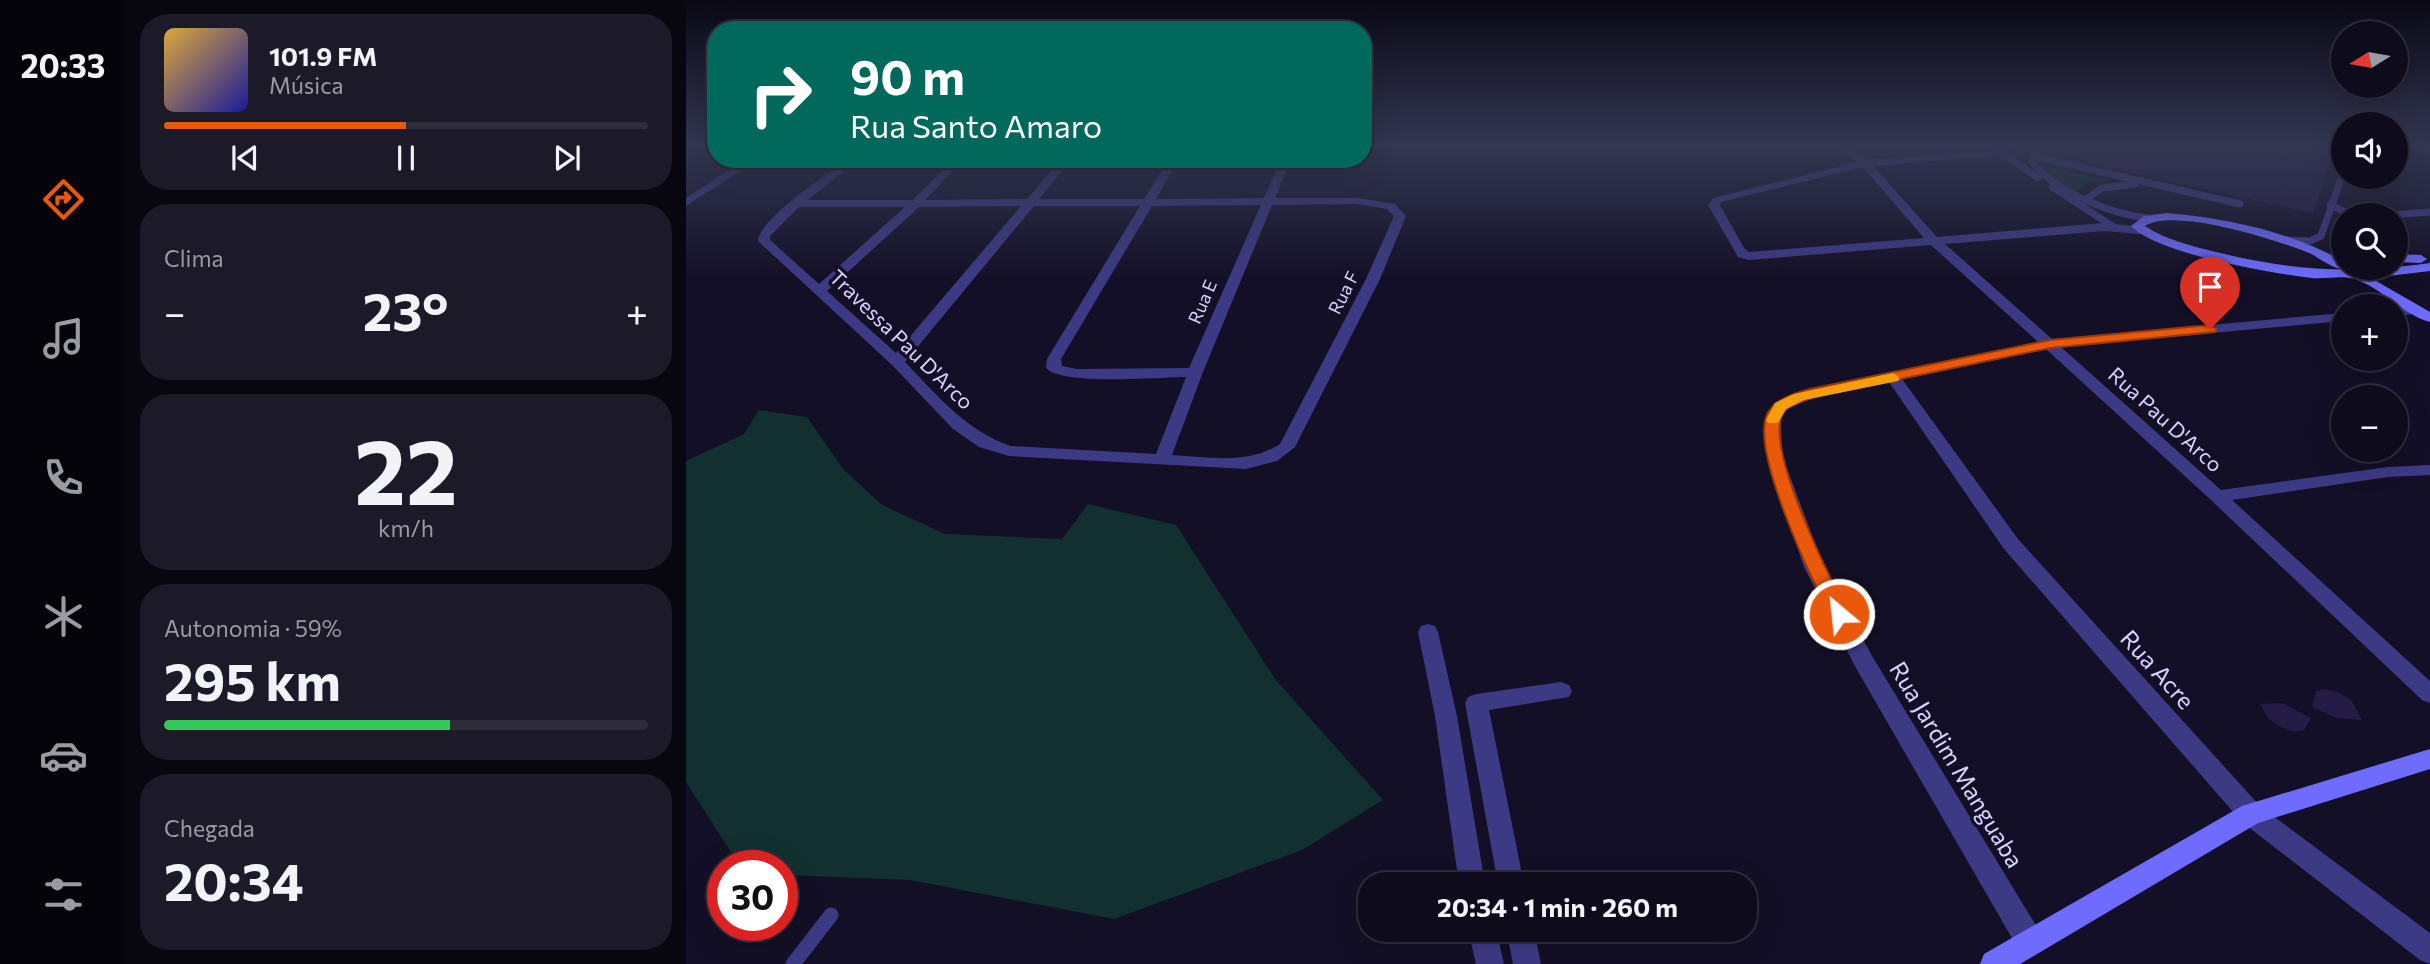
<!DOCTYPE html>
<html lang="pt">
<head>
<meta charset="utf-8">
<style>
	:root { --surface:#0e0b1c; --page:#1c1929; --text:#f1f3f6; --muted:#9b9ba3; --line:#2e2b3b; --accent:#ea580c }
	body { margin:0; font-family:Commissioner,sans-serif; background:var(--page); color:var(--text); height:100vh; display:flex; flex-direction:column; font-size:26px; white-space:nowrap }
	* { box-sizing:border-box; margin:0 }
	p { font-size:23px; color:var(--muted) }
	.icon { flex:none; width:38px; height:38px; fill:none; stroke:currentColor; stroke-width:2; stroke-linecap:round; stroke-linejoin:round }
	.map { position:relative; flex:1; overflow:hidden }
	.details { display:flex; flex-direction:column; gap:14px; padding:14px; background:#08060f; width:560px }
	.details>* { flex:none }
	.hud { position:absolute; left:21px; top:21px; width:665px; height:147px; border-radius:28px; box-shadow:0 7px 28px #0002,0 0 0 2px var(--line); background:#00695c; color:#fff; overflow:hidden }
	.needle { width:46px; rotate:259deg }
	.buttons { position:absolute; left:1645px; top:21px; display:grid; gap:14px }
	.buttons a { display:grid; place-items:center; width:77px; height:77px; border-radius:50%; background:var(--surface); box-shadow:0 7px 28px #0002,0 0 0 2px var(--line); font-size:35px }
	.speed { position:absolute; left:21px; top:850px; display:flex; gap:14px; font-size:35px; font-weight:700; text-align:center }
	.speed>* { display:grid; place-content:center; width:91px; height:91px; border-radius:50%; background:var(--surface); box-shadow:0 7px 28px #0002,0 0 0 2px var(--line); line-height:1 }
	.speed .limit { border:10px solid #d22; background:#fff; color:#111 }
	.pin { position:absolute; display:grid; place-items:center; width:60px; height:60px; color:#fff; margin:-72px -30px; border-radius:50% 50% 50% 0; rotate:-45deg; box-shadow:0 0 7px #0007 }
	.pin .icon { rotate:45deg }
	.me { position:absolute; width:77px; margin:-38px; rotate:332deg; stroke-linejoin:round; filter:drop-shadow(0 0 5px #0008) }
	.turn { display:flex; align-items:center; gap:24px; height:147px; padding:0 28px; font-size:32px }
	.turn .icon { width:91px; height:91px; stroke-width:2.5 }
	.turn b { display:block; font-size:49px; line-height:60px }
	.big { font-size:52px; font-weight:700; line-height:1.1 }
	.details .tile { flex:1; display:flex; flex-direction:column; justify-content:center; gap:10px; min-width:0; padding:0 24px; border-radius:28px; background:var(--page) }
	.details .dial { align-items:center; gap:0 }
	.dial b { font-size:91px; line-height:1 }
	.song { display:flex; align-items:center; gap:21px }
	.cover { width:84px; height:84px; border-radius:10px; background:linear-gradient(135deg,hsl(40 70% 55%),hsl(240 70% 35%)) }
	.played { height:7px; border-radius:4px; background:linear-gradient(90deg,var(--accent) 50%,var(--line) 50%) }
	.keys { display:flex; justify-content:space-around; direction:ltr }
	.heat { display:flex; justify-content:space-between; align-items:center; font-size:38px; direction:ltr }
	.charge { height:10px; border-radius:5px; background:linear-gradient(90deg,#34c759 59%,var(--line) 0) }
	.trip { position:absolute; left:672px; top:872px; width:399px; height:70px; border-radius:28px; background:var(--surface); box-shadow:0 7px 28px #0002,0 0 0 2px var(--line); font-weight:700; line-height:70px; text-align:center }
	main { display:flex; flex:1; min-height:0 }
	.tab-bar { display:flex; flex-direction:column; width:126px; justify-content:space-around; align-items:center; background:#06040b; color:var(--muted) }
	.tab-bar .icon { width:49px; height:49px }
	.tab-bar .active { color:var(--accent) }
	.tab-bar b { font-size:32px; color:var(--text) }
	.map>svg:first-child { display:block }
	.green { fill:#12302f }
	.building { fill:#241b47 }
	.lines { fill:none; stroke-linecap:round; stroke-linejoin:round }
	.lane-far1 { stroke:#3d3a85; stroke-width:7 }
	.lane { stroke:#3d3a85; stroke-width:15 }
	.street { fill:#3d3a85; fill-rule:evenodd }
	.secondary { fill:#6f6bff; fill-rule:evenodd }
	.route { fill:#ea580c; stroke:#983908; stroke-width:2 }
	.slow { fill:#f59e0b }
	.labels { text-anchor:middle; stroke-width:7; stroke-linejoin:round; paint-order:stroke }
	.far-street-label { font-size:18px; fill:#d9d4ff; stroke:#130f26 }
	.street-label { font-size:21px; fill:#d9d4ff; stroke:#130f26 }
	.near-street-label { font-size:24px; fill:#d9d4ff; stroke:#130f26 }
</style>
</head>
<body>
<main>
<nav class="tab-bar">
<b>20:33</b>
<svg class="icon active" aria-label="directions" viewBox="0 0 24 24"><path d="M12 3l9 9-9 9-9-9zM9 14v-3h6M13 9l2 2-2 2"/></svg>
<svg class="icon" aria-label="music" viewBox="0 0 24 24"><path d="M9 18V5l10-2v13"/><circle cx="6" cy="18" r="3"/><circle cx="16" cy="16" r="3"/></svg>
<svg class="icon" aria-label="phone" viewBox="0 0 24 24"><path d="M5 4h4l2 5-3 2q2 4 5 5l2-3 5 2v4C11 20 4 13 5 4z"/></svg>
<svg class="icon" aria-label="climate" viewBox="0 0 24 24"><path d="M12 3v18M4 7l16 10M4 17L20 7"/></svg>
<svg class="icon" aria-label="car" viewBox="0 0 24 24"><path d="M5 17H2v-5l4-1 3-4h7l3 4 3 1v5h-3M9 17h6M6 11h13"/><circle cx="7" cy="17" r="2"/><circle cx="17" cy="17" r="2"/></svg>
<svg class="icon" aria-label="filters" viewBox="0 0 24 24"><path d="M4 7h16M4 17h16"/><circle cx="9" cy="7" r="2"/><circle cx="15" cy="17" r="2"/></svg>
</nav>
<section class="details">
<div class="tile">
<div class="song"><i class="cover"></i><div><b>101.9 FM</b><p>Música</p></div></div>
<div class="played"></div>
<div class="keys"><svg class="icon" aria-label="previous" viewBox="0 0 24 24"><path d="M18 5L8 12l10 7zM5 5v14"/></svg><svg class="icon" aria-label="pause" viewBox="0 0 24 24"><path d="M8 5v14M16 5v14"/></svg><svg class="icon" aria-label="next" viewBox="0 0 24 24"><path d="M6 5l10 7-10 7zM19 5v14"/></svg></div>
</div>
<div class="tile"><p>Clima</p>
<div class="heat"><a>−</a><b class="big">23°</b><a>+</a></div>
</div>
<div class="tile dial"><b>22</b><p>km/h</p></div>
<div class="tile"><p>Autonomia · 59%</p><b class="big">295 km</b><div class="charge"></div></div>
<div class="tile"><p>Chegada</p><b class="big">20:34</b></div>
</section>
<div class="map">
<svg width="1744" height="964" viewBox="0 0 1744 964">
	<rect width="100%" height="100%" fill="#130f26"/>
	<path class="green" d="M1350 164 1426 181 1402 182 1390 192 1353 170Z
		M73 410 121 417 157 469 196 505 259 534 376 539 402 504 490 525 589 679 697 800 616 850 428 919 224 880 96 875V866H54L0 782V461L58 434Z"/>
	<path class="building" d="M1364 145H1650L1627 213 1360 153Z
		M1638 689 1652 692 1665 700 1676 720 1651 718 1626 707 1630 691Z
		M1596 703 1625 718 1618 730 1608 732 1594 727 1582 718 1574 704Z"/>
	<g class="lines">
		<path class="lane-far1" d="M1304 145 1352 178
			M1324 145 1355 148
			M1358 145 1345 161C1367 191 1425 214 1461 218
			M1726 145 1744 150
			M1347 156 1554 204
			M1366 187 1428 227
			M1400 199 1416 188 1449 184
			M1644 205 1667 215
			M1707 215 1744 212
			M1657 231 1651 244 1657 255
			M1601 240 1624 241 1635 236 1657 173"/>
		<path class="lane" d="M107 964 145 915"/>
		<path class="street" d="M1153 145H1164L1181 160 1312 151V155L1308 156 1187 166 1251 237 1418 223 1458 227V233L1454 234 1418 231 1259 244 1366 339 1657 313V321L1375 347 1535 490 1702 467 1744 465V475L1702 477 1546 500 1744 681V703L1736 700 1525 500 1360 349 1216 379 1332 539 1574 806 1744 933V964L1734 960 1556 822 1318 549 1203 382 1128 398 1100 409 1095 418 1096 455 1138 567 1186 656 1354 932 1358 942 1354 952 1344 956 1334 952 1170 668 1118 567 1080 455 1079 431V418L1088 403 1118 391 1352 342 1245 245 1063 260 1052 257 1022 205 1027 198 1171 162ZM1177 167 1238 238 1063 252 1058 248 1034 205 1035 202Z
			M60 159H73L0 206V198Z
			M161 159H173L122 200H227L267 159H278L239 200 341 199 375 159H386L353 199H458L483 159H493L470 199 578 198 594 162 601 159 604 162 589 198H671L709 204 720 216 694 279 609 447 591 461 560 469 323 456 293 447 267 429 206 365 72 241C72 220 143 173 161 159ZM671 204 701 209 708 216 680 279 594 444C561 465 524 457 486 455L517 372 586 205ZM575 205 503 368 391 369 376 366 375 359 466 206ZM335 206 210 353 141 291 233 207ZM348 206H454L361 359 360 368C376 386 473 377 500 377L470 454 325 446C280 431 251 395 219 362ZM113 207H219L133 284 84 240V236Z
			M1731 306 1736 307V313L1710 316V308Z
			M742 624 749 626 752 632 771 716 799 884H773L749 716 732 632 735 626Z
			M875 682 883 685 886 691 883 697 803 710 838 884H812L779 703 782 697 790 694Z
			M782 929H810L818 964H790Z
			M820 929H848L855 964H827Z"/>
		<path class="secondary" d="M1481 213C1541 218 1605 232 1657 261V268H1662C1650 273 1635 258 1623 253 1591 240 1488 207 1459 226 1480 240 1506 246 1530 252 1607 271 1666 274 1744 263V271L1685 278 1744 312V322C1717 315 1696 288 1669 279 1657 275 1639 279 1626 278 1585 273 1472 254 1445 226L1458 216Z
			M1710 254 1735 255 1741 259 1735 263 1710 262Z
			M1744 749V769L1572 823 1334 964H1294L1298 954 1556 806Z"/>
	</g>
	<linearGradient id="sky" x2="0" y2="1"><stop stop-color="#0a0815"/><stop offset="0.52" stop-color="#333752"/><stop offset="1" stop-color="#333752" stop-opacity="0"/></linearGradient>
	<rect width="1744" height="280" fill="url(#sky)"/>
	<path class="route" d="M1524 325 1531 329 1529 332 1364 348 1128 397C1118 401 1100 405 1096 415 1080 451 1144 579 1163 614L1160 619H1147C1126 583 1067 455 1080 417 1086 400 1109 393 1124 389L1364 340Z"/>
	<path class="slow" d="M1207 373 1214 378 1212 381 1118 400 1100 409 1092 423H1082L1080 420 1089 403 1108 394Z"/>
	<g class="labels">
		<g class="far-street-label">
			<text transform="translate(658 293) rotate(-63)" y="6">Rua F</text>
			<text transform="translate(517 302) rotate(-67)" y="6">Rua E</text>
		</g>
		<g class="street-label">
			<text transform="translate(215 340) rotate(44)" y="7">Travessa Pau D'Arco</text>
			<text transform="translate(1479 420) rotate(42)" y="7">Rua Pau D'Arco</text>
		</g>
		<g class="near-street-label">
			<text transform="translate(1471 670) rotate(48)" y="8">Rua Acre</text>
			<text transform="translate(1270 765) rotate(59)" y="8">Rua Jardim Manguaba</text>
		</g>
	</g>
</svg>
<div class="buttons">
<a><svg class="needle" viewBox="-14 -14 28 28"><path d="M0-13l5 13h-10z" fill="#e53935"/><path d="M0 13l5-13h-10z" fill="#9b9ba3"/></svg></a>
<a><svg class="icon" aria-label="sound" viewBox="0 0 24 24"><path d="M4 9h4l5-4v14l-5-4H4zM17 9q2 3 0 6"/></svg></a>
<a><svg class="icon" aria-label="search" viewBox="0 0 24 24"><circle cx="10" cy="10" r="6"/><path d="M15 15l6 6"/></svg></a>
<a>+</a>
<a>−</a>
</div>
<div class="speed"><div class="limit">30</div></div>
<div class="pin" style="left:1524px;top:329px;background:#d93025"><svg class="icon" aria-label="arrive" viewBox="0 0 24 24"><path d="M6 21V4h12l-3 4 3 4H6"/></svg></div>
<svg class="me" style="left:1153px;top:614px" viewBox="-20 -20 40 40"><circle r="17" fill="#ea580c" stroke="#fff" stroke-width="3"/><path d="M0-11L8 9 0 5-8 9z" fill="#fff"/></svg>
<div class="trip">20:34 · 1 min · 260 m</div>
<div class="hud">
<div class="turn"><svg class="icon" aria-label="right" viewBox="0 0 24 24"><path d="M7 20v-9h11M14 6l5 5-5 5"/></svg><div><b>90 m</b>Rua Santo Amaro</div></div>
</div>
</div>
</main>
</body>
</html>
